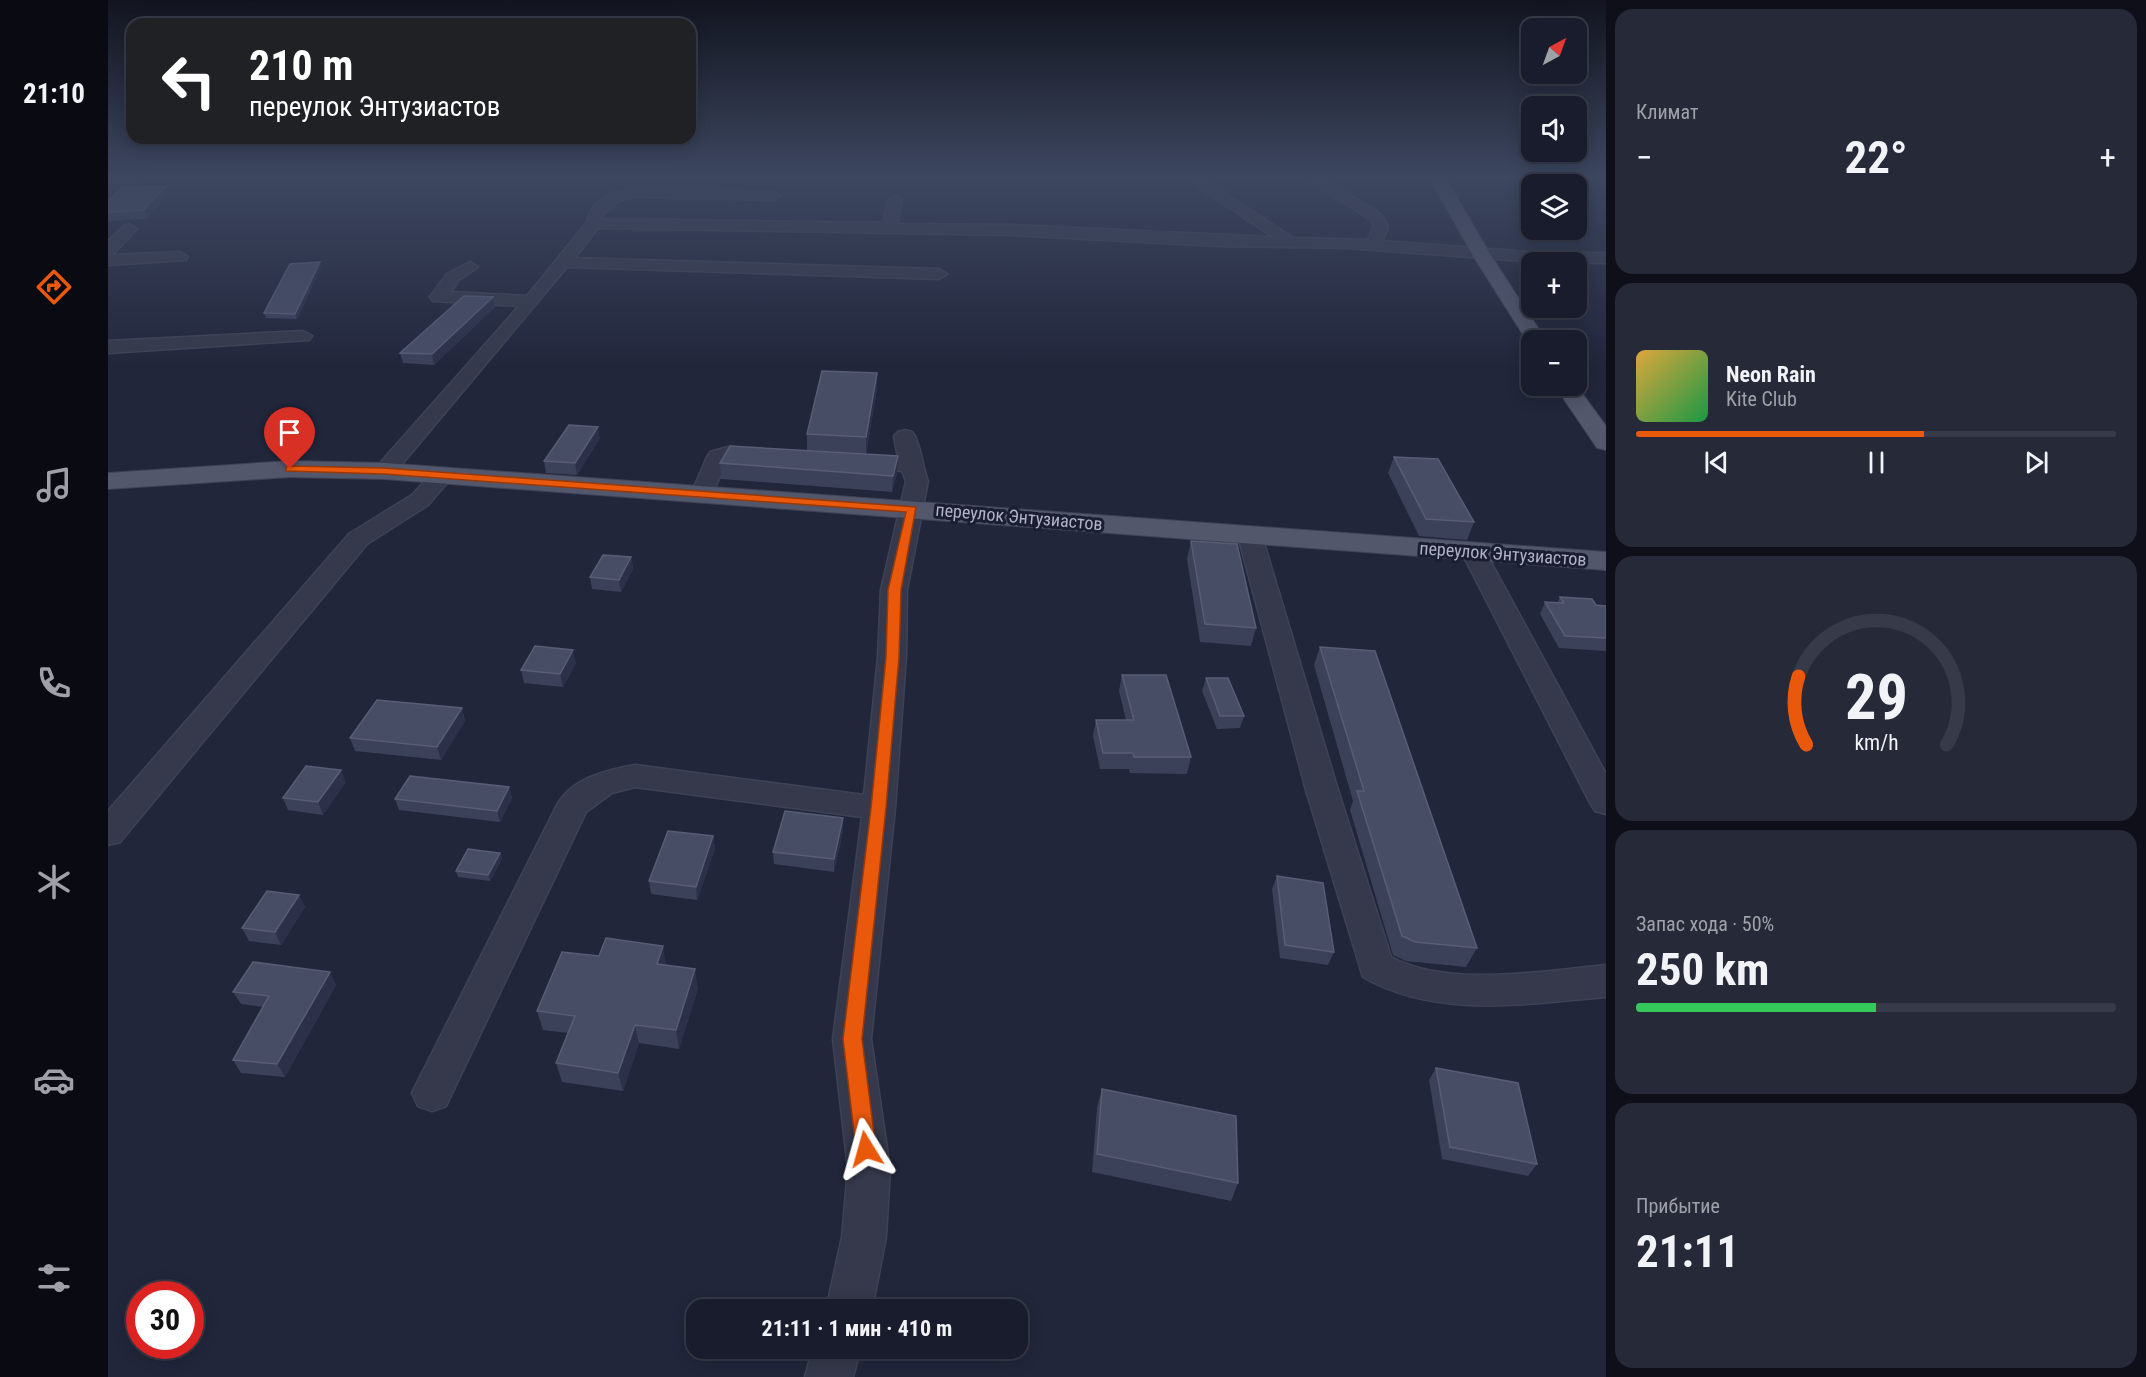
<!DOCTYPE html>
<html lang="ru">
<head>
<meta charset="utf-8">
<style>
	:root { --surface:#191c2c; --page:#262938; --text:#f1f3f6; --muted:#9fa1a9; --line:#373a48; --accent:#ea580c }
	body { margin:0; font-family:"Roboto Condensed",sans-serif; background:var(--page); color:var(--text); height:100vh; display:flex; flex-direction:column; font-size:22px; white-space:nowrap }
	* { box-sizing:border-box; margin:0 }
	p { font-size:20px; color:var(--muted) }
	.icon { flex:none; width:33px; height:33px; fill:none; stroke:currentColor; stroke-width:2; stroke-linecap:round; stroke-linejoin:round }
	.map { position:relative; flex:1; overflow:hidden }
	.sheet { display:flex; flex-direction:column; gap:9px; padding:9px; background:#0e0f18; width:540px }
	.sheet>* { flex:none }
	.guide { position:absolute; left:18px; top:18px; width:570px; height:126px; border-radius:18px; box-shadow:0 3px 15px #0003,0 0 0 2px var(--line); background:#202124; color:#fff; overflow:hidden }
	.needle { width:39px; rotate:41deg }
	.fabs { position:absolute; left:1413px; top:18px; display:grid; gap:12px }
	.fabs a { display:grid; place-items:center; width:66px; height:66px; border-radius:12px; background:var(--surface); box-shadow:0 3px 15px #0003,0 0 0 2px var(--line); font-size:30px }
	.speed { position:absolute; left:18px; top:1281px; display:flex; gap:12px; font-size:30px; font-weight:700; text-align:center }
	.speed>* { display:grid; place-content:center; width:78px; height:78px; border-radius:50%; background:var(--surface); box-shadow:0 3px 15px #0003,0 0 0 2px var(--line); line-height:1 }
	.speed .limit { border:9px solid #d22; background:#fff; color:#111 }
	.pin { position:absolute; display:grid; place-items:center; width:51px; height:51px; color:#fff; margin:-62px -26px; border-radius:50% 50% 50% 0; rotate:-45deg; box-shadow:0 0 6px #0007 }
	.pin .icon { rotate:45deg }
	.me { position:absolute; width:66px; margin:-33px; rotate:352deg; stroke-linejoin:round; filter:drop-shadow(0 0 4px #0008) }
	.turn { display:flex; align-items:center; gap:21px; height:126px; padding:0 24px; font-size:27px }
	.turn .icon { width:78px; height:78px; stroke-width:2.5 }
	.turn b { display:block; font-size:42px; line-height:51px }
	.big { font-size:45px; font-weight:700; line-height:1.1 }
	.sheet .widget { flex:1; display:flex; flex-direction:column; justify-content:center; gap:9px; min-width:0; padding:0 21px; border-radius:18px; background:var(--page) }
	.sheet .dial { align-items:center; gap:0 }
	.dial svg { height:156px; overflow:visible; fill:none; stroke:var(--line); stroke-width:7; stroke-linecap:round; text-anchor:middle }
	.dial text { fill:var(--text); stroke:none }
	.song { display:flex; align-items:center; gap:18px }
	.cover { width:72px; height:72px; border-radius:9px; background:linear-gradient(135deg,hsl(40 70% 55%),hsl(140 70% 35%)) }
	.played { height:6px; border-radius:3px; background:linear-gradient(90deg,var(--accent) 60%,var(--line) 60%) }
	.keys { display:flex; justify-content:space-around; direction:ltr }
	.heat { display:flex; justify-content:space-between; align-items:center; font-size:33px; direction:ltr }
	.charge { height:9px; border-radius:4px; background:linear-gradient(90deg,#34c759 50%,var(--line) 0) }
	.trip { position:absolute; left:578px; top:1299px; width:342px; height:60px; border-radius:18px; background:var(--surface); box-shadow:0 3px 15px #0003,0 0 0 2px var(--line); font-weight:700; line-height:60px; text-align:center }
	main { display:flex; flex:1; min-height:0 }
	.menu { display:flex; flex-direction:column; width:108px; justify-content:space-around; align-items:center; background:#0a0b12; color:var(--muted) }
	.menu .icon { width:42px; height:42px }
	.menu .active { color:var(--accent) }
	.menu b { font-size:27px; color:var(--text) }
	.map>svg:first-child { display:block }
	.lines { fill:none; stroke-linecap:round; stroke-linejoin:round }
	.minor-casing { stroke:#3e4254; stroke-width:3 }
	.major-casing { stroke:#3e4254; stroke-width:2 }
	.minor { fill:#35394b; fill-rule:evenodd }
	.major { fill:#53576c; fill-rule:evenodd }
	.wall { fill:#3c415a }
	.shaded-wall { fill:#2c3149 }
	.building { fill:#484d66; stroke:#585d75; stroke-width:1.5 }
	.route { fill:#ea580c; stroke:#983908; stroke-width:1.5 }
	.labels { text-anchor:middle; stroke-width:6; stroke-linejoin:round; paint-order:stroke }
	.street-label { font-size:18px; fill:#b0b3c7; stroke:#1a1e30 }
</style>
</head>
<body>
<main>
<nav class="menu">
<b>21:10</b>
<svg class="icon active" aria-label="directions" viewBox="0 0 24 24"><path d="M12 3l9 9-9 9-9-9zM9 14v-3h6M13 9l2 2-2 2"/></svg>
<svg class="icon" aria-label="music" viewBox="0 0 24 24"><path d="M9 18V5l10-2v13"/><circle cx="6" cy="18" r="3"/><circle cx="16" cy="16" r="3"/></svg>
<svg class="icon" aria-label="phone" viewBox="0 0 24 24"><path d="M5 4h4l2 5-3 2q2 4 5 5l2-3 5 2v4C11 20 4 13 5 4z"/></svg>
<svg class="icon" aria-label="climate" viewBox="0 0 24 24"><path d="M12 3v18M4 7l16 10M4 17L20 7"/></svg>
<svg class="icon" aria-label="car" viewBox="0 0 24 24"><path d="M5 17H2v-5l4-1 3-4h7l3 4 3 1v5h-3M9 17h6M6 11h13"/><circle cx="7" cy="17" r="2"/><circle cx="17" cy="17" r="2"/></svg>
<svg class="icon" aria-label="filters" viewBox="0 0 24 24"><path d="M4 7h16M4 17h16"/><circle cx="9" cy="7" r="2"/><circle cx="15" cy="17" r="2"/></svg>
</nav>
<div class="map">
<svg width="1498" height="1377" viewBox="0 0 1498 1377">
	<rect width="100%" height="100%" fill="#21263b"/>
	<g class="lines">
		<g class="minor-casing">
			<path id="minor" d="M0 175H56L49 179 0 183Z
				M1074 175H1090L1185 238 1260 240 1265 227 1263 220 1192 175H1208L1273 214 1280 227 1274 241 1433 253H1498V263L1430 262 1238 248 1109 246 903 235 490 228 467 258 831 269 839 274 831 279 459 267 284 476H268L265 471 411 306 325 301 322 297 339 274 362 262 370 267 351 280 343 292 419 296 479 222C481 210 489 201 501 195 523 183 634 191 665 192L672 196 665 200 526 197 512 200 495 214 494 219 775 223 780 200 787 196 794 200 789 224 903 225 1165 237Z
				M21 224 29 229 6 253 0 255V241L16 226Z
				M72 252 80 257 78 260 0 265V255Z
				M195 331 204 336 201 340 0 353V341Z
				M797 430 804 432C813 443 814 466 820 481L799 590 798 657 787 808 763 1039 782 1169 778 1237 764 1310H718L734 1237 740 1169 725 1039 754 817 527 787 504 793 478 812 338 1106 324 1111 310 1106 304 1093 449 805C464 778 499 770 527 765L756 795 770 657 773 590 798 481 794 471 744 467 741 462 744 457 790 458 786 436 790 432Z
				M620 447 663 450 666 455 663 460 619 461 602 499H586L583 494 599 457 602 452Z
				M334 469 342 471 345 476 320 505 259 544 12 842 0 845V811L241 534 304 495 326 471Z
				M1142 529 1150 531 1154 536 1230 790 1283 957C1340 988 1435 971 1498 965V997C1418 1004 1328 1019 1255 977L1198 790 1130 536 1134 531Z
				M1366 546 1375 548 1378 553 1498 774V814L1487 811 1482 803 1354 553 1357 548Z
				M705 1348H753L745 1377H697Z"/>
		</g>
		<g class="major-casing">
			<path id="major" d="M1320 175H1336L1382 254 1438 340H1424V345L1421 344 1364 254Z
				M1468 385 1498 426V450L1489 448 1447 386Z
				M182 461 276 463 1498 552V570L276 479 182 477 0 489V473Z"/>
		</g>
		<use href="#minor" class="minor"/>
		<use href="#major" class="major"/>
	</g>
	<path class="wall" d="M61 194 39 219 0 221V201Z
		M213 267 189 319 158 318 156 313Z
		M387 307 326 365 295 363 292 353Z
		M769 373V389L758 454 699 450V434Z
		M492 438 469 475 438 473 436 461Z
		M1286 457 1366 522 1359 540 1311 536 1280 473Z
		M612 463 789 473 784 492 613 479Z
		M1083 541 1148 628 1143 646 1092 642 1079 559Z
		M523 557 525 569 513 592 484 589 482 577Z
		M1452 597 1488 605 1498 606V651L1451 648 1432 614 1437 602 1449 603Z
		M1212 647 1369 948 1358 967 1298 961 1285 955 1242 810 1245 801 1206 665Z
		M468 663 455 687 416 683 413 670Z
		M1014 675 1083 757 1079 774 1022 773 1021 769H992L985 736 988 720H1018L1011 691Z
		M1098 678 1136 716 1132 728 1109 729 1094 691Z
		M354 708 357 721 333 760 247 751 242 738Z
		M238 782 215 815 180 810 175 798Z
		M401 787 404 798 392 822 291 810 287 799Z
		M735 831 726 872 666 864 665 852Z
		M605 836 607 849 589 900 543 894 541 881Z
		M392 853 394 859 382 881 350 877 348 871Z
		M1169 876 1226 952 1220 965 1172 958 1164 889Z
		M191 895 197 907 173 945 141 941 134 928Z
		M558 965 590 988 571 1049 531 1043 515 1091 454 1082 448 1063 460 1033 435 1030 429 1011Z
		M222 972 228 985 177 1077 133 1073 125 1060 155 1007 133 1004 125 992Z
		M1328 1068 1429 1164 1420 1176 1334 1159 1321 1080Z
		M994 1089 1130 1183 1123 1201 984 1172 989 1108Z"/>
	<path class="shaded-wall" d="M58 186 61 194 39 219 36 210Z
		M212 262 213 267 189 319 187 314Z
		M385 297 387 307 326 365 324 354Z
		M769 373V389L758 454V437Z
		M490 427 492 438 469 475 467 463Z
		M790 456 789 473 784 492 785 476Z
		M523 557 525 569 513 592 511 580Z
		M465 650 468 663 455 687 452 674Z
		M354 708 357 721 333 760 329 747Z
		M233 770 238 782 215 815 210 802Z
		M401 787 404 798 392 822 389 811Z
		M735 818V831L726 872V859Z
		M605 836 607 849 589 900 588 887Z
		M392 853 394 859 382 881 380 875Z
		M191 895 197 907 173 945 167 932Z
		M555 946 558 965 549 964Z
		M587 969 590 988 571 1049 568 1030Z
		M222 972 228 985 177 1077 169 1064Z
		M527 1025 531 1043 515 1091 510 1073Z"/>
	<path class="building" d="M58 186 36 210 0 212V201L14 188Z
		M212 262 187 314 156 313 182 264Z
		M356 296 385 297 324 354 292 353Z
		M714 371 769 373 758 437 699 434Z
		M461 425 490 427 467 463 436 461Z
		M622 446 790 456 785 476 612 463Z
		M1286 457 1330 459 1366 522 1318 519Z
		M1083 541 1129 544 1148 628 1097 624Z
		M495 555 523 557 511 580 482 577Z
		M1452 597 1484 599 1488 605 1498 606V638L1457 636 1437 602 1456 603Z
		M427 646 465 650 452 674 413 670Z
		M1212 647 1267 651 1369 948 1307 942 1294 936 1249 791H1256Z
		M1014 675H1058L1083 757H1026L1025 753H995L988 720H1026Z
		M1098 678H1120L1136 716H1112Z
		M269 700 354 708 329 747 242 738Z
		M198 766 233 770 210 802 175 798Z
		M302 776 401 787 389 811 287 799Z
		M677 811 735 818 726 859 665 852Z
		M560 831 605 836 588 887 541 881Z
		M360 849 392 853 380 875 348 871Z
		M1169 876 1215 883 1226 952 1177 945Z
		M159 891 191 895 167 932 134 928Z
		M498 938 555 946 549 964 587 969 568 1030 527 1025 510 1073 448 1063 467 1016 429 1011 454 952 491 956Z
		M145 962 222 972 169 1064 125 1060 161 996 125 992Z
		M1328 1068 1410 1083 1429 1164 1342 1147Z
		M994 1089 1128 1116 1130 1183 989 1154Z"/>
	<linearGradient id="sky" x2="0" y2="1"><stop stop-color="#121520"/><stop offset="0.48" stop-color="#3d4760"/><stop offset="1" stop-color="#3d4760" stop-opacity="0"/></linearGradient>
	<rect width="1498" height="368" fill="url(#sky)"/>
	<path class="route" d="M182 466 276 468 808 507 793 590 791 657 778 808 754 1039 768 1149 765 1156 758 1159 751 1156 748 1149 735 1039 763 808 778 657 780 590 798 512 276 474 178 471V467Z"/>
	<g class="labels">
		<g class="street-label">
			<text transform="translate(911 517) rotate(5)" y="6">переулок Энтузиастов</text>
			<text transform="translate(1395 554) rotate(4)" y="6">переулок Энтузиастов</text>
		</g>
	</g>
</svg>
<div class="fabs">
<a><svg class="needle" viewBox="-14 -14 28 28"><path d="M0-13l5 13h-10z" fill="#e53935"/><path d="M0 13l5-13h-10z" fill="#9fa1a9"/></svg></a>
<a><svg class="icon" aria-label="sound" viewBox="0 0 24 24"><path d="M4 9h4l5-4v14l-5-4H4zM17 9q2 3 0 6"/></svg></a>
<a><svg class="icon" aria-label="layers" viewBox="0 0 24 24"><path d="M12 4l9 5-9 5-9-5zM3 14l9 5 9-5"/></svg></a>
<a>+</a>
<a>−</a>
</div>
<div class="speed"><div class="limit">30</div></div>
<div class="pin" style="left:182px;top:469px;background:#d93025"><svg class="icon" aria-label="arrive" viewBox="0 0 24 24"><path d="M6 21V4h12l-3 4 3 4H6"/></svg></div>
<svg class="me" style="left:758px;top:1149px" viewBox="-20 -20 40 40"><path d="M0-17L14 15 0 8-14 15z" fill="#ea580c" stroke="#fff" stroke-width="4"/></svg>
<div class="trip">21:11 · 1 мин · 410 m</div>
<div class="guide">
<div class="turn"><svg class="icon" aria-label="left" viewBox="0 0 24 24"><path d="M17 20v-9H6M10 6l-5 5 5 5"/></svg><div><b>210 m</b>переулок Энтузиастов</div></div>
</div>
</div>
<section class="sheet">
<div class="widget"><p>Климат</p>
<div class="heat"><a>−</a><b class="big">22°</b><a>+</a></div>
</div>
<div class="widget">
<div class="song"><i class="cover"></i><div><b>Neon Rain</b><p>Kite Club</p></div></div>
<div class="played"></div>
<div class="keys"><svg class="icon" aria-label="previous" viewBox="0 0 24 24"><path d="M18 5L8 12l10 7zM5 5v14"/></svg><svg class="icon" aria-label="pause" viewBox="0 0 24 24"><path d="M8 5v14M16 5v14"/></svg><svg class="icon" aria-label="next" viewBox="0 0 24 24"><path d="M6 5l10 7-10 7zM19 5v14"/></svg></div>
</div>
<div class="widget dial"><svg viewBox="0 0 100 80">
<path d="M14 69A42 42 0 1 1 86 69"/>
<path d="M14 69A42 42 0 0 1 10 34" stroke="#ea580c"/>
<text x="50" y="56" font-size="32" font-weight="700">29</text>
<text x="50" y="72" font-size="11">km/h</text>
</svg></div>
<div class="widget"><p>Запас хода · 50%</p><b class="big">250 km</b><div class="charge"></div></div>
<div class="widget"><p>Прибытие</p><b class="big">21:11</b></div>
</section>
</main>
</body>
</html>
